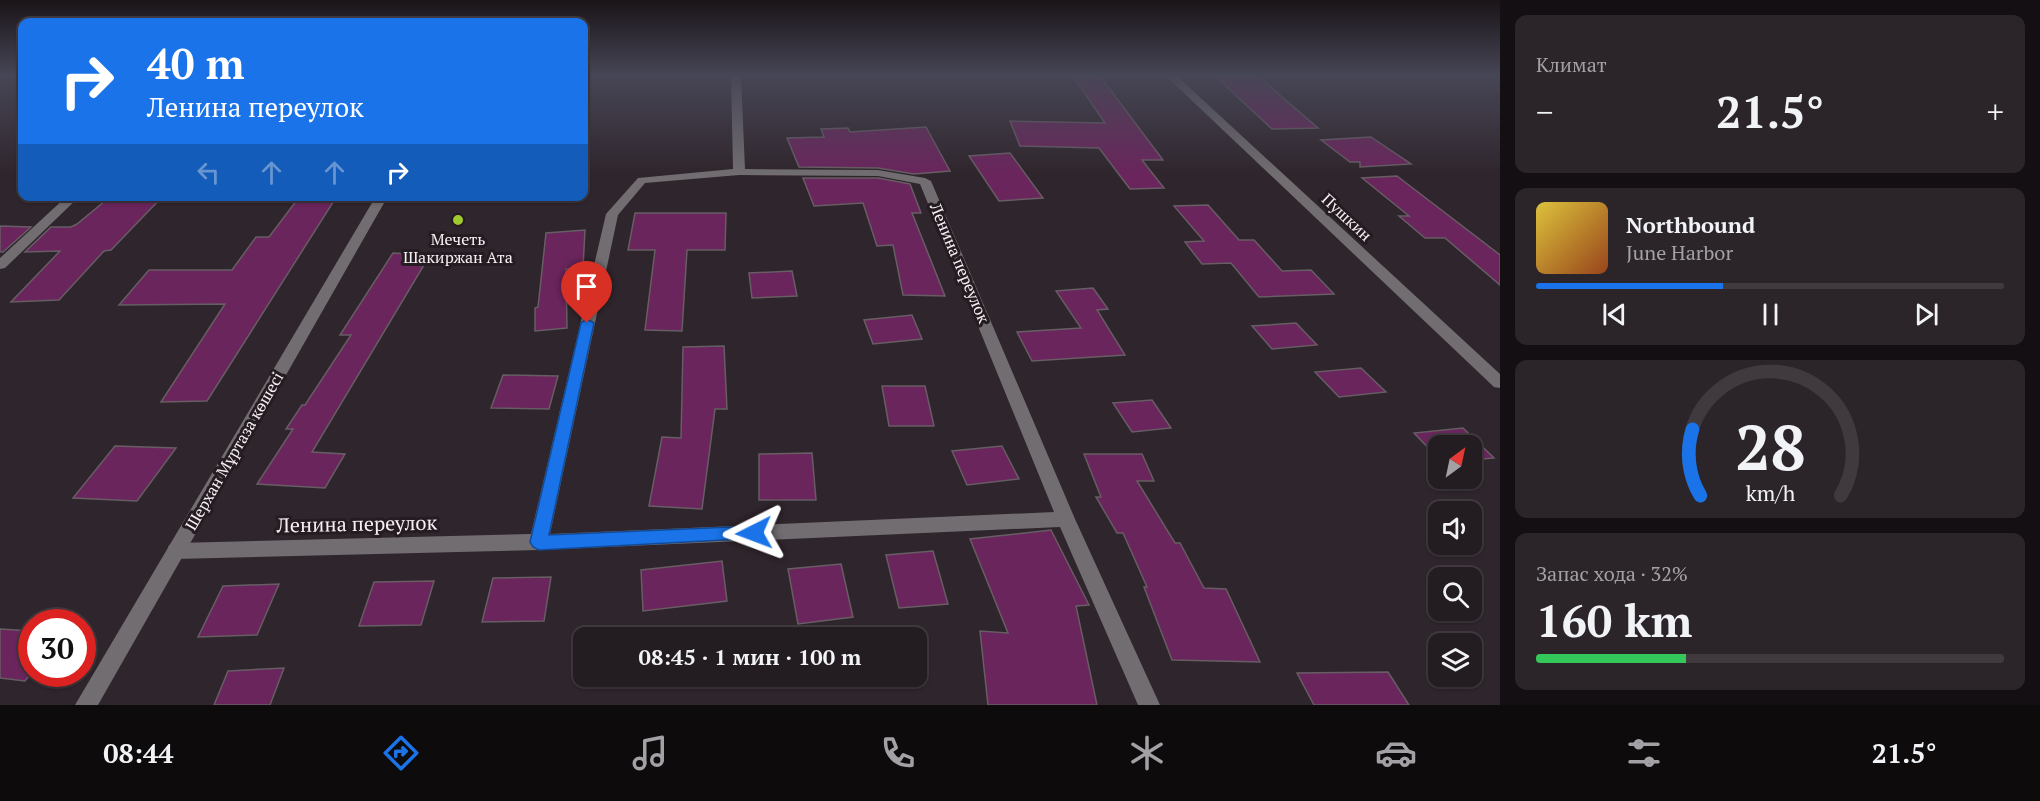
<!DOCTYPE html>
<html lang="ru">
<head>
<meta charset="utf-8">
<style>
	:root { --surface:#231c21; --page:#2b252a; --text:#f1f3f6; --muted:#a3a1a5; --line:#403a3f; --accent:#1a73e8 }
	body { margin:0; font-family:"PT Serif",serif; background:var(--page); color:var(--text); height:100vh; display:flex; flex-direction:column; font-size:22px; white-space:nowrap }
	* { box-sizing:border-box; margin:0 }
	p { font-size:20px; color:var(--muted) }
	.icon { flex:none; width:33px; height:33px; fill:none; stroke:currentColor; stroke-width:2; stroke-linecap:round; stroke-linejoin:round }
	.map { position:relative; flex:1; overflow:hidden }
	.sheet { display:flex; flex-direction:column; gap:15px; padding:15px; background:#130f12; width:540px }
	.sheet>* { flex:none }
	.guide { position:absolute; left:18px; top:18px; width:570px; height:183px; border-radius:12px; box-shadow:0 2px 4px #0004,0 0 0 2px var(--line); background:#1a73e8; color:#fff; overflow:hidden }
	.needle { width:39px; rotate:33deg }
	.buttons { position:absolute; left:1428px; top:435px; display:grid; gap:12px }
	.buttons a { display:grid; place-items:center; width:54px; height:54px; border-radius:12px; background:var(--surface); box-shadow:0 2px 4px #0004,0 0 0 2px var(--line); font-size:30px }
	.speed { position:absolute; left:18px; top:609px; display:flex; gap:12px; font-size:30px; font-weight:700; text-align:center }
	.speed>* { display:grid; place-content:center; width:78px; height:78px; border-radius:50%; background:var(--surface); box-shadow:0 2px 4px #0004,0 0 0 2px var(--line); line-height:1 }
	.speed .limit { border:9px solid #d22; background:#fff; color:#111 }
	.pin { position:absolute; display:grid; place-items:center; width:51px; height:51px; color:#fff; margin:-62px -26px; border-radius:50% 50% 50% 0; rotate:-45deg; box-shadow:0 0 6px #0007 }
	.pin .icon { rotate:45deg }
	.me { position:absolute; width:66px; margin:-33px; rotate:267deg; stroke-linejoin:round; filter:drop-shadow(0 0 4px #0008) }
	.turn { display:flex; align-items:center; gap:21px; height:126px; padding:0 30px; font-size:27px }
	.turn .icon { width:78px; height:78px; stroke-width:2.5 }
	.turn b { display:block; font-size:42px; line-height:51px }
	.lanes { display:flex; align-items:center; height:57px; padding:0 30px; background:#0003; justify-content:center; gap:30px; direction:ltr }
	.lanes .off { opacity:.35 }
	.big { font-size:45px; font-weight:600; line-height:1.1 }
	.sheet .card { flex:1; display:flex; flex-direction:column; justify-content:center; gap:9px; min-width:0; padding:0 21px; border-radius:12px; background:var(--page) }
	.sheet .dial { align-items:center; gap:0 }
	.dial svg { height:156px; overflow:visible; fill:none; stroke:var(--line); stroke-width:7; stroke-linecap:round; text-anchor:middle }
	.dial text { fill:var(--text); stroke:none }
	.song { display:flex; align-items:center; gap:18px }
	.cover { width:72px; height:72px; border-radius:9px; background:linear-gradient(135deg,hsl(50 70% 55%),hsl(20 70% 35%)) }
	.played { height:6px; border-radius:3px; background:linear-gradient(90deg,var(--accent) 40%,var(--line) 40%) }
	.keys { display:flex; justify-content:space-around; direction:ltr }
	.heat { display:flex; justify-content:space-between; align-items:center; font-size:33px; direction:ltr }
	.charge { height:9px; border-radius:4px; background:linear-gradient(90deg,#34c759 32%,var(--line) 0) }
	.trip { position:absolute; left:573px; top:627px; width:354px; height:60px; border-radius:12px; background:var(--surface); box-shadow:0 2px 4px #0004,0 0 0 2px var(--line); font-weight:600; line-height:60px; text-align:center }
	.dock { display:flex; height:96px; justify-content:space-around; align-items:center; background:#0e0b0d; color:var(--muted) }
	.dock .icon { width:42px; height:42px }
	.dock .current { color:var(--accent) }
	.dock b { font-size:27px; color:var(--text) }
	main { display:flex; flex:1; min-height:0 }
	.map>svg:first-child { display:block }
	.building { fill:#6a255c; stroke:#675d64; stroke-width:1.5 }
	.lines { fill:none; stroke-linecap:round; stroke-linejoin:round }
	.minor { fill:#716d70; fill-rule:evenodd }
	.tertiary { fill:#716d70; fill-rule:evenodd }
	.route { fill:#1a73e8; stroke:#114b97; stroke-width:1.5 }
	.poi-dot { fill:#9fca2d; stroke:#251c22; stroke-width:2 }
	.labels { text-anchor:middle; stroke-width:6; stroke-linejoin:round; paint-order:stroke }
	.street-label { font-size:16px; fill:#f6f0f4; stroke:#251c22 }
	.poi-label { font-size:16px; fill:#f6f0f4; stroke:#251c22 }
	.near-street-label { font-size:20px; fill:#f6f0f4; stroke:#251c22 }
</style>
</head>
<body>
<main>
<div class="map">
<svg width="1500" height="705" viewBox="0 0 1500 705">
	<rect width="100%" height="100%" fill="#2f252c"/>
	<path class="building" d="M1073 76H1100L1163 160H1142L1164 188 1130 189 1099 148 1020 146 1010 121 1105 123Z
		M1215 76H1258L1318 128 1272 129Z
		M926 127 950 171 914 174 878 168 799 167 787 138 824 137 821 129 848 128 850 132Z
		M1371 137 1411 164 1360 167V162H1350L1321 140Z
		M1010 153 1043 198 999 201 969 156Z
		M1397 176 1500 255V285L1445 238H1425L1399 216H1409L1362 178Z
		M803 178H878L910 184 921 213H912L945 296 903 295 893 245 877 246 863 203 814 206Z
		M111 196H163L111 250 104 251 59 300 11 302 60 251 25 252 51 227H71L77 224Z
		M300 196H337L207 401 161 402 225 304 119 305 149 270H232L256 237H269Z
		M1208 205 1239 240H1254L1282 271 1311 270 1334 294 1259 297 1231 263 1202 264 1185 242 1204 241 1174 206Z
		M635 213H726L725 250H687L682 331 645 330 655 250H628Z
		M0 226 31 227 3 252H0Z
		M585 230 583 268 566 269 567 328 535 331V308L538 307 546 233Z
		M393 253 430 255 312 452 345 454 325 488 257 484 293 429H286L302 405H305L351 335H340Z
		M792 271 797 296 752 298 749 273Z
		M1093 288 1108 309 1097 310 1125 355 1032 361 1017 332 1081 328 1056 291Z
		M912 315 922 339 873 344 864 320Z
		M1296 323 1317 345 1272 349 1252 326Z
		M724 346 727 409H715L702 509 649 506 662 437 681 438 683 347Z
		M1361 368 1386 392 1339 397 1315 372Z
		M503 375 558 376 549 409 491 408Z
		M882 386H925L934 426H889Z
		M1152 400 1171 428 1132 432 1113 403Z
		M1463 428 1494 458 1472 460V446H1438V458L1414 433Z
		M115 446 176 448 137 501 73 498Z
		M1002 446 1019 479 967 485 952 451Z
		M812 453 816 500H759V454Z
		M1084 454H1142L1154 481H1137L1175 543H1180L1204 588 1226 589 1260 662 1172 660 1144 587H1147L1123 533H1117L1096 497H1101Z
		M1051 530 1089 605 1076 606 1097 705H988L980 631 1008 633 970 539Z
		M933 551 948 604 899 608 886 555Z
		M722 561 727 601 643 611 641 570Z
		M841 564 853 617 798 624 788 569Z
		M551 577 544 621 482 622 493 578Z
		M434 581 421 625 359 626 374 582Z
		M279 584 257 635 198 637 223 586Z
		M0 629 32 631V672L25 681 0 678Z
		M284 668 270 705H214L228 671Z
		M1388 672 1409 705H1314L1297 673Z"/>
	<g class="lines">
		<path class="minor" d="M731 76H741L745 169 878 170 925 178 931 181 1075 519 1160 705H1138L1060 527 539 550 176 559 169 557 167 551 169 545 176 543 531 534 606 214 638 178 733 169ZM739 175 878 176 920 184 1054 512 550 534 618 215 645 183Z
			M67 196H80L5 268 0 269V258Z"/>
		<path class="tertiary" d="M1166 76H1177L1500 374V388L1494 387Z
			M376 196H388L98 705H75Z"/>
	</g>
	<linearGradient id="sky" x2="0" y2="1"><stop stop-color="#1a1418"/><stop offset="0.43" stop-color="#474656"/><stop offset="1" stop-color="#474656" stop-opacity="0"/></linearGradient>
	<rect width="1500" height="175" fill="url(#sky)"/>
	<path class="route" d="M587 319 594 323 549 535 754 526 760 528 763 533 760 538 539 550 533 547 530 542 581 323Z"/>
	<circle class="poi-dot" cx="458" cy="220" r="6"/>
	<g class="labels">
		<g class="street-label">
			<text transform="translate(1347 217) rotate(43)" y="6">Пушкин</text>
			<text transform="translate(960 263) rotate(67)" y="6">Ленина переулок</text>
			<text transform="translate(234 451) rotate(-60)" y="6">Шерхан Мұртаза көшесі</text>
		</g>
		<g class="poi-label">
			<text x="458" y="245">Мечеть<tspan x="458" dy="18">Шакиржан Ата</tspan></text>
		</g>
		<g class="near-street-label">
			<text transform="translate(357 524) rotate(-1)" y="7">Ленина переулок</text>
		</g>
	</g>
</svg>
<div class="buttons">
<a><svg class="needle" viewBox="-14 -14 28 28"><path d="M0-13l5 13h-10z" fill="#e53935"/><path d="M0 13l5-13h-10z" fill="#a3a1a5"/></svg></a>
<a><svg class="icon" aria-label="sound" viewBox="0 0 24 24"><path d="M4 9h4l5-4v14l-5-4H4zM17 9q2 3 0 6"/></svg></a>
<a><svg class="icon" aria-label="search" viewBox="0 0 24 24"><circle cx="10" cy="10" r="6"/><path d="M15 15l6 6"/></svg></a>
<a><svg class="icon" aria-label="layers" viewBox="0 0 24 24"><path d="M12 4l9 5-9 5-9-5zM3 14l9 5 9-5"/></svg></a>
</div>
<div class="speed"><div class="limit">30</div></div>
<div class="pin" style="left:587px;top:323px;background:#d93025"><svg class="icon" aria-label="arrive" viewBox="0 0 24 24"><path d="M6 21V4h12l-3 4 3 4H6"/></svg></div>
<svg class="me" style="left:754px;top:533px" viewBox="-20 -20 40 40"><path d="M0-17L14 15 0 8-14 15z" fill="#1a73e8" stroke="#fff" stroke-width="4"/></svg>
<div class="trip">08:45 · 1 мин · 100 m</div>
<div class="guide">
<div class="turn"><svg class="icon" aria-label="right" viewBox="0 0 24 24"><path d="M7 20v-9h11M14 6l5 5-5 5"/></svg><div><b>40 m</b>Ленина переулок</div></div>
<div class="lanes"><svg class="icon off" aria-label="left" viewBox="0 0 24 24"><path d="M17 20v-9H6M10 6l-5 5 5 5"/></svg><svg class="icon off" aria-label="ahead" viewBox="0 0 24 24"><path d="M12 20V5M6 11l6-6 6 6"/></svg><svg class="icon off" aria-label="ahead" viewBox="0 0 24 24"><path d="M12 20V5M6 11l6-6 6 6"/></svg><svg class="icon" aria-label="right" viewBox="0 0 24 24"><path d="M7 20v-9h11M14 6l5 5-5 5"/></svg></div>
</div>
</div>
<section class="sheet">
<div class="card"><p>Климат</p>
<div class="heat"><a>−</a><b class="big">21.5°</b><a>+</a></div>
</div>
<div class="card">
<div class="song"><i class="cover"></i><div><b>Northbound</b><p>June Harbor</p></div></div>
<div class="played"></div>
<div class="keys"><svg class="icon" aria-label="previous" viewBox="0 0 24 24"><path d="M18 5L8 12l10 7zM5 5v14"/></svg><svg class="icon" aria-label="pause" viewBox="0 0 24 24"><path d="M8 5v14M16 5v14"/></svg><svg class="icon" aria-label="next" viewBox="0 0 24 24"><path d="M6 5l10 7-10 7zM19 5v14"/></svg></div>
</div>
<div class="card dial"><svg viewBox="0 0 100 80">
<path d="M14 69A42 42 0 1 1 86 69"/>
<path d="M14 69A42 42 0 0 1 10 35" stroke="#1a73e8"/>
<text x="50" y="56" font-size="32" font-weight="700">28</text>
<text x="50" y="72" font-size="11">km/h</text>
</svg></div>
<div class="card"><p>Запас хода · 32%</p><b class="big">160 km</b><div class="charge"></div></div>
</section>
</main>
<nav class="dock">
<b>08:44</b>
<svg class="icon current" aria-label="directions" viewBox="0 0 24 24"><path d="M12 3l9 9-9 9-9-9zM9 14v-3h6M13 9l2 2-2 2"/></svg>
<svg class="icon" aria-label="music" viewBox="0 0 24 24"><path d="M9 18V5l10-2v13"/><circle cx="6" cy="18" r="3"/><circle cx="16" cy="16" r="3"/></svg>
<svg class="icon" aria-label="phone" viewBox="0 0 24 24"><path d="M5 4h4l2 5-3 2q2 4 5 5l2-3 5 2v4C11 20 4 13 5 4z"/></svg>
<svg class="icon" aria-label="climate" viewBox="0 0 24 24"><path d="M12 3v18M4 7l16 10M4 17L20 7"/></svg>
<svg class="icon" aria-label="car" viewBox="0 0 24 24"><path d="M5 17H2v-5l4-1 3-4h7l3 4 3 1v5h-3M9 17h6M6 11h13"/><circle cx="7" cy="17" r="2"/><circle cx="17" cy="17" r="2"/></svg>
<svg class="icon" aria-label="filters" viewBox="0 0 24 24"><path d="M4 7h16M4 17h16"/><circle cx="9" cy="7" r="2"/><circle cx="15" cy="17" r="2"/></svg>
<b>21.5°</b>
</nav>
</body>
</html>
